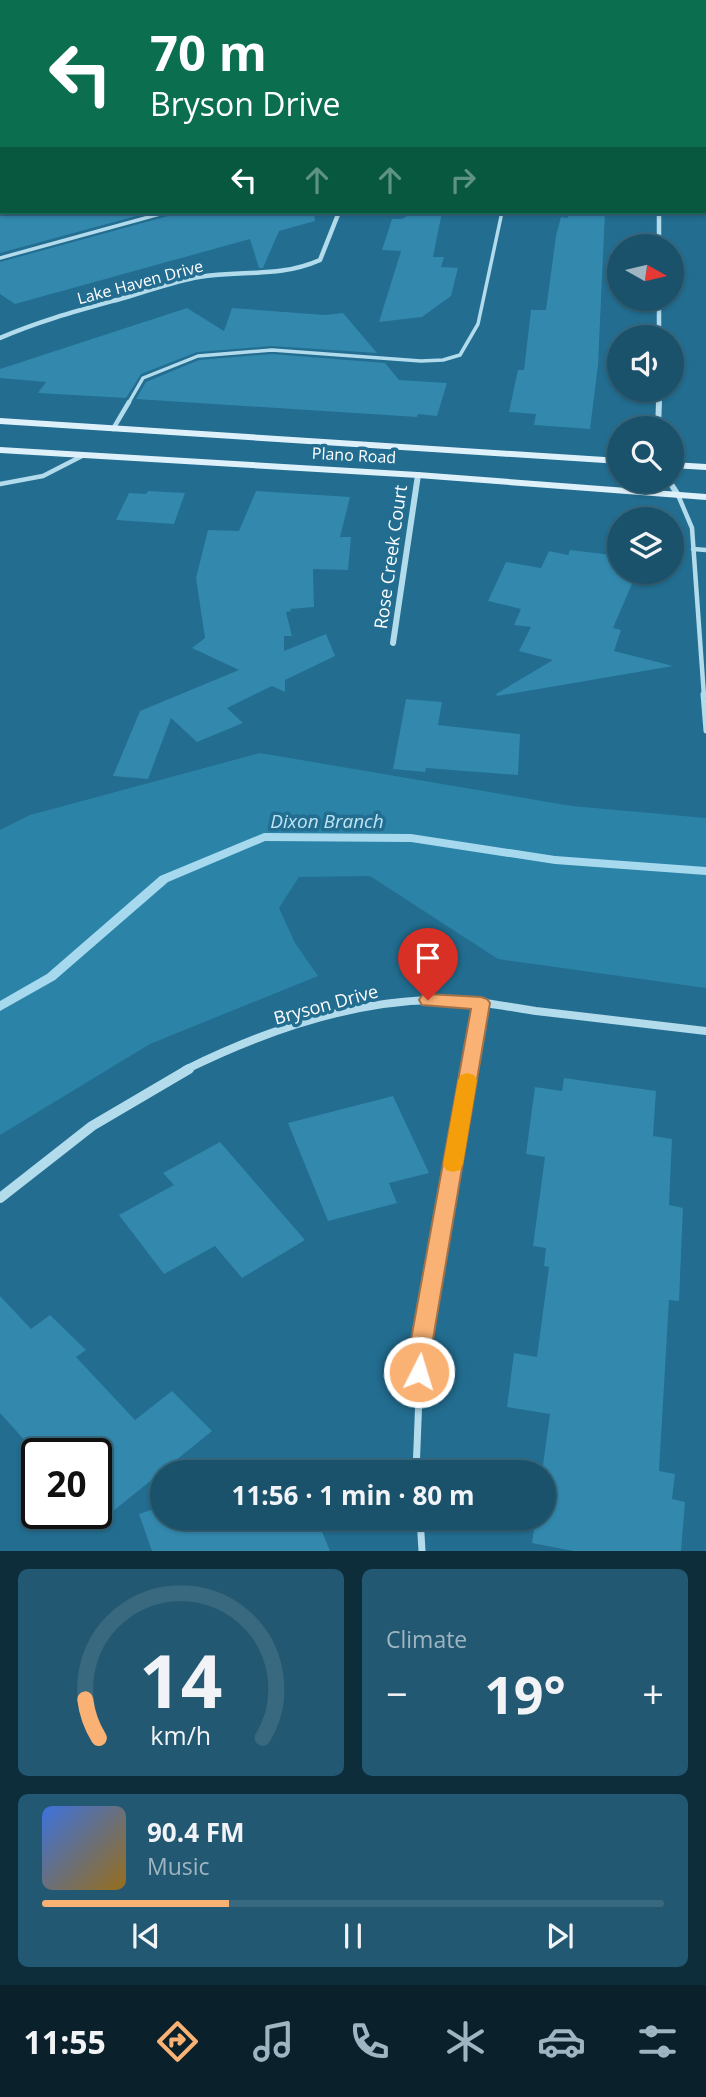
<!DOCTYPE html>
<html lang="en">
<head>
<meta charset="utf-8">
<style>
	:root { --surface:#1a526c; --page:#235872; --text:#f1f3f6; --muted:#9fb6c2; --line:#38697f; --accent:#f9b174 }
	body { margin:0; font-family:"Open Sans",sans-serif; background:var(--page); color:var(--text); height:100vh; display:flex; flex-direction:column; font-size:26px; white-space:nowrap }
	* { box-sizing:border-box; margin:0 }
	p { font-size:23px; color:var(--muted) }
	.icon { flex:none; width:38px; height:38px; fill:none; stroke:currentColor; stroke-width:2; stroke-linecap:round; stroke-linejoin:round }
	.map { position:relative; height:1551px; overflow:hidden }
	.sheet { display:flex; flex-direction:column; gap:18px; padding:18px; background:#0e2d3b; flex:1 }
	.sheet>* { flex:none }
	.top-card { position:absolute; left:0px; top:0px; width:707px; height:214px; box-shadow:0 2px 5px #0004,0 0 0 2px var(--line); background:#0b6e4f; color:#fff; overflow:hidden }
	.needle { width:46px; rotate:98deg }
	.controls { position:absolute; left:607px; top:234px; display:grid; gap:14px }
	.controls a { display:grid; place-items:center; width:77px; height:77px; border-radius:50%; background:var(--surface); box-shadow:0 2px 5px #0004,0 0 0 2px var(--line); font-size:35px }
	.speed { position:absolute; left:21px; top:1438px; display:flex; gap:14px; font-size:35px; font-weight:700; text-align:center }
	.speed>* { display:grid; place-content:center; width:91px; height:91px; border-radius:50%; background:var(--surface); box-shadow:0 2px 5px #0004,0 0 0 2px var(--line); line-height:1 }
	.speed .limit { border:4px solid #111; border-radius:10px; background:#fff; color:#111 }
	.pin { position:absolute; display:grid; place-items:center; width:60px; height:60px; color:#fff; margin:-72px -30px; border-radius:50% 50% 50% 0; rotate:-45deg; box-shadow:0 0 7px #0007 }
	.pin .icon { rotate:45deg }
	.me { position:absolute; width:77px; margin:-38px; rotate:5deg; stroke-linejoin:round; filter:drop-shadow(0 0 5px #0008) }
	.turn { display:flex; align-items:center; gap:24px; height:147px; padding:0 35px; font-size:32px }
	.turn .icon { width:91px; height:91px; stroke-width:2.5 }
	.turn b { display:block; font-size:49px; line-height:60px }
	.lanes { display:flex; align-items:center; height:66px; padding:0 35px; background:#0003; justify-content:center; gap:35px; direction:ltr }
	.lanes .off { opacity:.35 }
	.big { font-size:52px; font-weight:700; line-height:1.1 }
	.sheet .tile { flex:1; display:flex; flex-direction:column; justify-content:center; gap:10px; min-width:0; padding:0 24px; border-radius:10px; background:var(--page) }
	.sheet .dial { align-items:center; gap:0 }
	.dial svg { height:182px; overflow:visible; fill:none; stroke:var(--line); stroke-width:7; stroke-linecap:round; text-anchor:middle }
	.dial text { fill:var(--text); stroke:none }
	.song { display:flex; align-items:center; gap:21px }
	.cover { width:84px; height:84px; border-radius:10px; background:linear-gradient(135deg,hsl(220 70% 55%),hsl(40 70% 35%)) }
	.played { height:7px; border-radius:4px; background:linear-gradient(90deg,var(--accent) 30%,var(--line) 30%) }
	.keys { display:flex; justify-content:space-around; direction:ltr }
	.heat { display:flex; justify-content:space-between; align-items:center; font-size:38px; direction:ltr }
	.sheet .tiles { flex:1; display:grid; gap:18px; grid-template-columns:1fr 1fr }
	.tile:last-child { grid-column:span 2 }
	.trip { position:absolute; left:150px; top:1460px; width:406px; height:70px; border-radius:35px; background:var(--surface); box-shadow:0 2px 5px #0004,0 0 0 2px var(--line); font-weight:700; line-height:70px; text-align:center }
	.tabs { display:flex; height:112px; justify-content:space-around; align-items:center; background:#0a212b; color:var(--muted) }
	.tabs .icon { width:49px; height:49px }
	.tabs .on { color:var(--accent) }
	.tabs b { font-size:32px; color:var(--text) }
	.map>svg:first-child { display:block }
	.green { fill:#2b83a8 }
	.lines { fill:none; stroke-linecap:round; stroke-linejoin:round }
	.stream { fill:#a6d9ee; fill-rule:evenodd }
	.building { fill:#3288ad }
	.service-far4 { stroke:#b2dbec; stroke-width:2.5 }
	.service-far3 { stroke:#b2dbec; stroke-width:3.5 }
	.service-far2 { stroke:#b2dbec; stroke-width:4.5 }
	.service-far1 { stroke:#b2dbec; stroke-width:5 }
	.service { stroke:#b2dbec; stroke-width:7 }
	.minor-far3 { stroke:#b2dbec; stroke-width:4.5 }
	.minor-far2 { stroke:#b2dbec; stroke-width:6 }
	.minor-far1 { stroke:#b2dbec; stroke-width:8 }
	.minor { stroke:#b2dbec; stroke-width:10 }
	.secondary { fill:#def1fa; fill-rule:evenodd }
	.route { fill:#f9b174; stroke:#a2734b; stroke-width:2 }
	.slow { fill:#f59e0b }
	.labels { text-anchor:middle; stroke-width:7; stroke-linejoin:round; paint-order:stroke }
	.far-street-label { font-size:16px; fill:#fff; stroke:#226d90 }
	.street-label { font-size:18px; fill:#fff; stroke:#226d90 }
	.water-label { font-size:19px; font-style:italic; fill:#bee4f3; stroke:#226d90 }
</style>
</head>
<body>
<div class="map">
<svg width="706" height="1551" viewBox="0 0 706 1551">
	<rect width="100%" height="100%" fill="#226d90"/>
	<path class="green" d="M260 753 572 806 706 818V988L498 959 370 876 299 877 279 908 295 943 318 976 150 1044 0 1135V830L30 815Z"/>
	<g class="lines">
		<path class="stream" d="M264 833 411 834 555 856 706 867V875L555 864 411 842 265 841 168 882 55 980 0 1011V1001L47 974 160 876Z"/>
	</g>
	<path class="building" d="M0 212H151L0 253Z
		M171 212H314L315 221 279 231 263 268H259L250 239 15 304 0 294V262L168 216Z
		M408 212H442L433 257H444L441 267 458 268 451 296 422 317 379 322 401 251 382 250 392 219H401L406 217Z
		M568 212H605L598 365 590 429 534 425 536 414 509 412 518 370H524L531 310H546L556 236 561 217 568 218Z
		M187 308 224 331 232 308 325 315 343 313 377 353 272 346 197 352 141 374 126 398 38 393 46 382 0 378V369Z
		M272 354 385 363 399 380 447 383 437 416 418 414 417 417 136 399 146 382 199 360Z
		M148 491 185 493 174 524 116 520 129 493 146 494Z
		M256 491 350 497 340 537H351L348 570 313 569 314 607 290 609 291 611 286 612 292 636H284V651L326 634 335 656 285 680V692L272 686 227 708 243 723 197 742 171 718 148 779 113 776 140 711 239 670 192 648 205 638 196 578 208 530 239 531Z
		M570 550 620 556V572H637L613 628 621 630 614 651 673 666 497 696 496 694 553 660 519 651 531 627 514 625 521 609 488 601 506 562 541 568 549 551 568 555Z
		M406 699 442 702 438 725 520 734 518 775 426 768 425 772 393 769Z
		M564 1078 656 1091 653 1136 672 1139 669 1205 683 1208 679 1301 669 1300 659 1471 675 1474 672 1499 685 1502 681 1551H573L532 1543 536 1517H544L542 1472 550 1414 507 1407 514 1353 537 1357 549 1267 544 1266 546 1248 533 1246 545 1157 526 1154 535 1087 562 1091Z
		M393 1096 429 1173 389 1183 397 1203 328 1221 288 1123Z
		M220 1142 305 1240 242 1278 215 1246 164 1274 119 1215 174 1185 163 1173Z
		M0 1296 31 1329 50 1315 86 1350 76 1357 135 1420 172 1391 212 1431 96 1525V1454H37L0 1413Z
		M292 1458 297 1472H255Z
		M163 1506V1517H316L330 1551H152L139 1514Z"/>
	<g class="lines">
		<path class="service-far4" d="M491 2 502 0
			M0 118 2 116"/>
		<path class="service-far3" d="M0 258 167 212
			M128 404 143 378 198 356 272 350 421 361 443 360 460 355 478 324 502 212"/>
		<path class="service-far2" d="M113 429 129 402
			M0 484 43 476 82 456
			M678 495 692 528 704 696
			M693 549 706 550"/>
		<path class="service-far1" d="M703 694 706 731
			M469 1070 481 1003"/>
		<path class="service" d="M416 1472 421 1345 469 1069
			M420 1517 422 1551"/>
		<path class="minor-far3" d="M659 212V247
			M659 299V338
			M0 338C41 320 84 309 127 297 151 290 175 281 199 277 241 270 280 278 320 260L339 212
			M659 404V390"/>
		<path class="minor-far2" d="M658 429 659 402
			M669 481 678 495
			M393 643 418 475"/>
		<path class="minor-far1" d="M185 1070C262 1032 349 1001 435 1000 469 999 503 1006 536 1011 593 1018 649 1024 706 1031"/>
		<path class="minor" d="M0 1198 92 1126 189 1069"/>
		<path class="secondary" d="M0 418 620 458V464L0 424Z
			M0 447 418 472 706 494V500L418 478 0 453Z
			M672 462 706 464V470L672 468Z"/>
	</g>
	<path class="route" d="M428 994 481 997 487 999 490 1003 432 1345 431 1372 427 1379 419 1382 411 1379 408 1372 410 1345 471 1009 422 1005 419 1000 422 995Z"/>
	<path class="slow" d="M467 1073 474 1075 477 1080 463 1164 460 1170 453 1172 446 1170 443 1164 458 1080 461 1075Z"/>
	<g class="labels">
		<g class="far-street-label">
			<text transform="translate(140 282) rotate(-15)" y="6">Lake Haven Drive</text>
			<text transform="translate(354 455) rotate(3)" y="6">Plano Road</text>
		</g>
		<g class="street-label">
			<text transform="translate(391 557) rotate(-82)" y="6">Rose Creek Court</text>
			<text transform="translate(326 1005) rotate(-15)" y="6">Bryson Drive</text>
		</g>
		<g class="water-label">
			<text x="327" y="828">Dixon Branch</text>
		</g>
	</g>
</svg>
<div class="controls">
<a><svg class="needle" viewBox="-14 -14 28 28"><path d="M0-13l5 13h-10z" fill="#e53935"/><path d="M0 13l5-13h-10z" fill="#9fb6c2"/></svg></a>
<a><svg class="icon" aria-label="sound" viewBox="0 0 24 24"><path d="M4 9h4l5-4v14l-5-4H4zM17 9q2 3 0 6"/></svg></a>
<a><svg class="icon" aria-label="search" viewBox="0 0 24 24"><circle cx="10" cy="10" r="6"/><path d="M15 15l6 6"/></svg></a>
<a><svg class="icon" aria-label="layers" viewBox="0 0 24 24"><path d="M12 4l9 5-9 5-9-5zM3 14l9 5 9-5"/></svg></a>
</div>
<div class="speed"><div class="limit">20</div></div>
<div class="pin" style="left:428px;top:1000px;background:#d93025"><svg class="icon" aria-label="arrive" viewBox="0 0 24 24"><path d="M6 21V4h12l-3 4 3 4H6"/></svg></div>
<svg class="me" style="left:419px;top:1372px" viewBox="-20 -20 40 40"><circle r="17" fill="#f9b174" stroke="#fff" stroke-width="3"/><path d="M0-11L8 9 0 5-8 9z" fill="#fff"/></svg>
<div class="trip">11:56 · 1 min · 80 m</div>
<div class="top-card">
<div class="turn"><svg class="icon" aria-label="left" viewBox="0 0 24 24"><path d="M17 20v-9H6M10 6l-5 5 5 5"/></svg><div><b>70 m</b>Bryson Drive</div></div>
<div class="lanes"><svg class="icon" aria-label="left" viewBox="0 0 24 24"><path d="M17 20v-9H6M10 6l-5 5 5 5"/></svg><svg class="icon off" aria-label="ahead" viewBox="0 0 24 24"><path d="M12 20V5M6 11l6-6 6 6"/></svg><svg class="icon off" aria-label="ahead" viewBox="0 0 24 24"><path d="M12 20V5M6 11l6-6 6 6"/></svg><svg class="icon off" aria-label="right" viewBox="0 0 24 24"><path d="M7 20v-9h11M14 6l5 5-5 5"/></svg></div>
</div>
</div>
<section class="sheet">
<div class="tiles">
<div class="tile dial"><svg viewBox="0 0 100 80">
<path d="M14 69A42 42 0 1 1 86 69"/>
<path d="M14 69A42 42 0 0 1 8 52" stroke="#f9b174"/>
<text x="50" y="56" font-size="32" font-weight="700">14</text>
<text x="50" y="72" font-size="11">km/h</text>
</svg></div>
<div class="tile"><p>Climate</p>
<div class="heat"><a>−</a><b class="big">19°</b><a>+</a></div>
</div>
<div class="tile">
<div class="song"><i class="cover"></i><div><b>90.4 FM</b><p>Music</p></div></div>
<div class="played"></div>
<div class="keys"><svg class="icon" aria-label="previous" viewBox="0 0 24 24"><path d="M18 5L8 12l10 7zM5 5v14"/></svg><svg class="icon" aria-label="pause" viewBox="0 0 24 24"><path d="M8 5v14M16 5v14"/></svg><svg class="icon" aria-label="next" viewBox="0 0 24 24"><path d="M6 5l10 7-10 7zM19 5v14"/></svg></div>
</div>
</div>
</section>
<nav class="tabs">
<b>11:55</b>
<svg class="icon on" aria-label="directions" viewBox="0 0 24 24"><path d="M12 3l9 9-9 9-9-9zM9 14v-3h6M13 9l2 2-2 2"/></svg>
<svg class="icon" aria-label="music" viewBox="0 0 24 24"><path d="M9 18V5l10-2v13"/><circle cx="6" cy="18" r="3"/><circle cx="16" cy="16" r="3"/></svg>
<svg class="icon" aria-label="phone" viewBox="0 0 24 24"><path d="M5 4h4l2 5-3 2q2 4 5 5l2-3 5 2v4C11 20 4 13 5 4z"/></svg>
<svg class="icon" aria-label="climate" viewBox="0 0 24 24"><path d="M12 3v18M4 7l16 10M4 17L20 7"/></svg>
<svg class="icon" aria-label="car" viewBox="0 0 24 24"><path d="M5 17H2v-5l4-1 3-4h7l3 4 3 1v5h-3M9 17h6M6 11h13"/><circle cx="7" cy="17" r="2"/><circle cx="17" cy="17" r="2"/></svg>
<svg class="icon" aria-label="filters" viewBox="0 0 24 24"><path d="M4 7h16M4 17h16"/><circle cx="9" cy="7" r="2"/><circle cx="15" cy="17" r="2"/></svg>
</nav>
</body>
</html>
